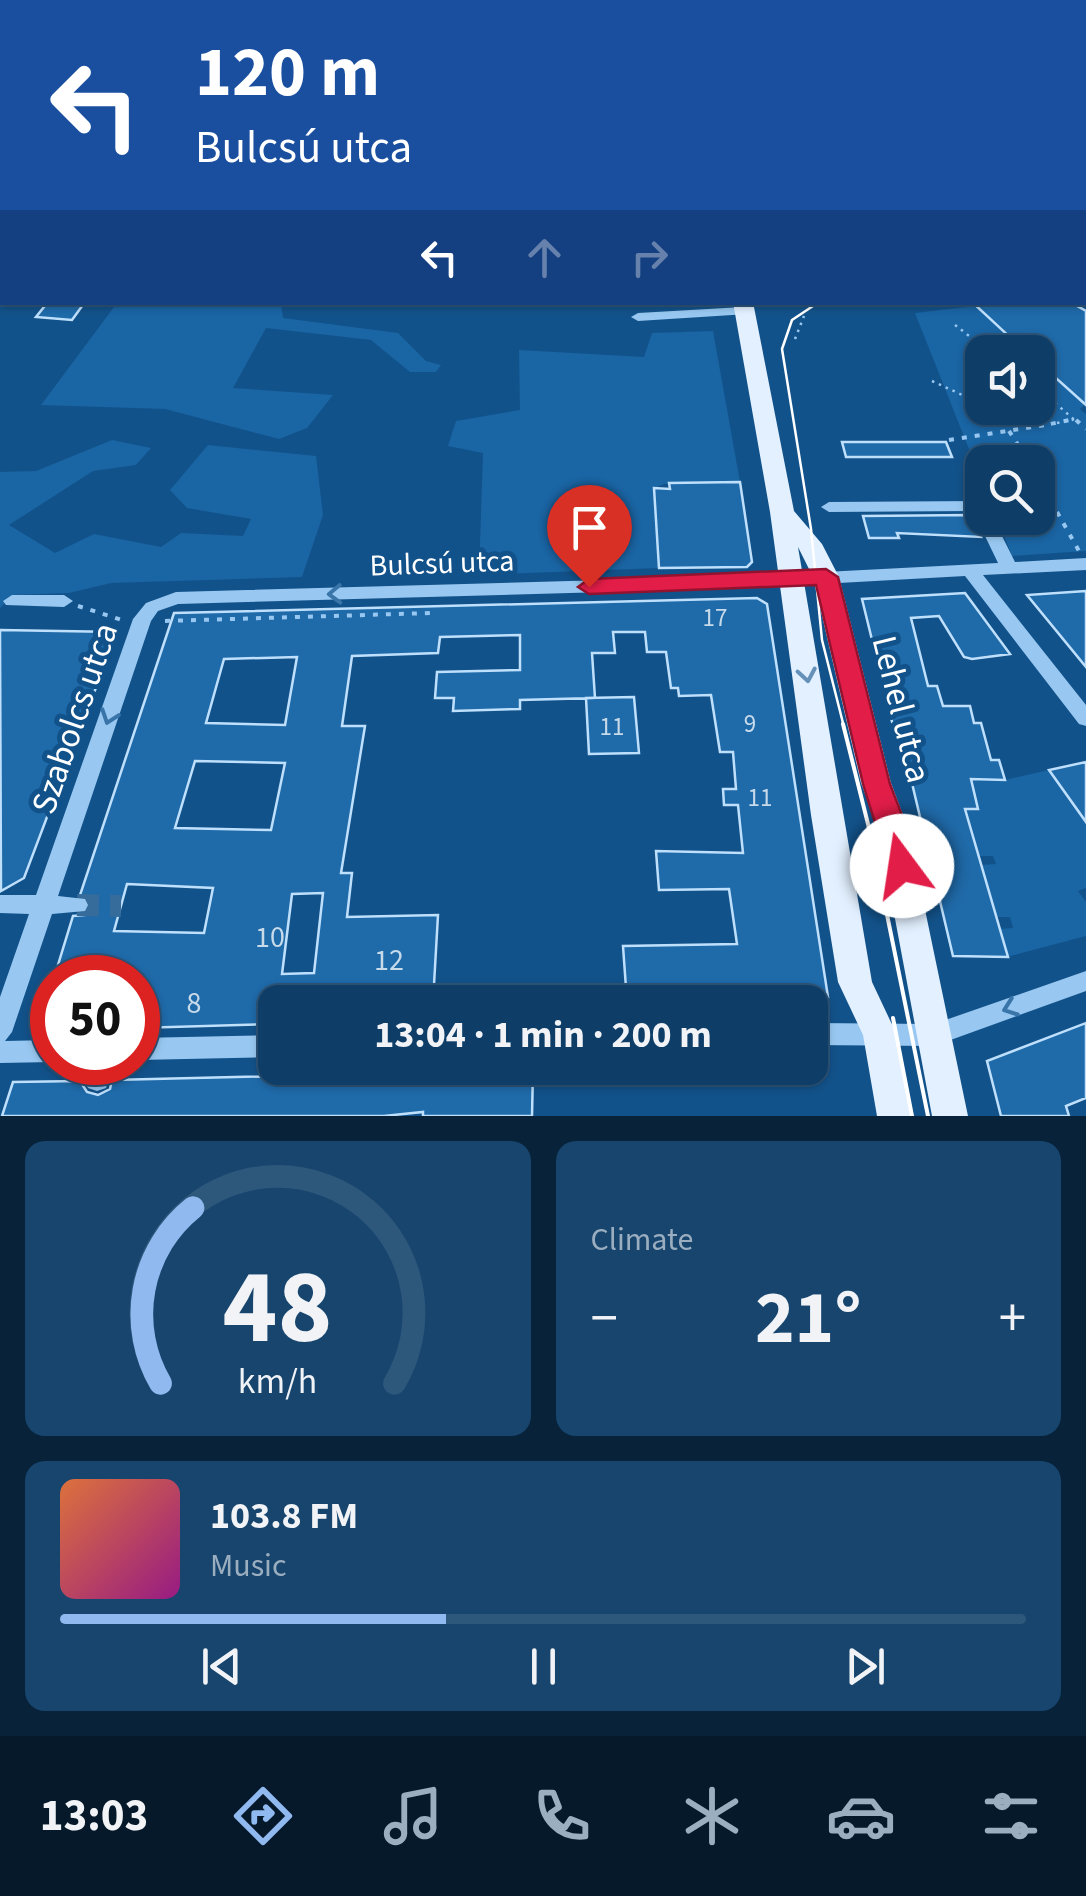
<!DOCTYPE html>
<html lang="en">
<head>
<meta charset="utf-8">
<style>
	:root { --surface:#0e3e68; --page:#17456e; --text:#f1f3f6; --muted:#9baec0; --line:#2e577c; --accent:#90b9f0 }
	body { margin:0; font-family:"Source Sans 3",sans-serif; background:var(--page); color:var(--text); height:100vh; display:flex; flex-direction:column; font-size:38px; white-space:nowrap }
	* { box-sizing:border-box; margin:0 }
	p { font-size:32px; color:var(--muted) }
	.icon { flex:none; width:55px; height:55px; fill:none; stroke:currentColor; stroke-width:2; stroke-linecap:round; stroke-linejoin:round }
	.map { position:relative; height:1116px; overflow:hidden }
	.drawer { display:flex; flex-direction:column; gap:25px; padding:25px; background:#082239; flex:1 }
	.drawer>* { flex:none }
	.banner { position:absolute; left:0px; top:0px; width:1088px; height:305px; box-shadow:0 2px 8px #0004,0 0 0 2px var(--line); background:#1a4fa0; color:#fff; overflow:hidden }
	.buttons { position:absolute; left:965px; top:335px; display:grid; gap:20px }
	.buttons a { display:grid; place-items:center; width:90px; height:90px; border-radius:20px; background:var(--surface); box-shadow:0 2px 8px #0004,0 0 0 2px var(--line); font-size:50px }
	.speed { position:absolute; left:30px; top:955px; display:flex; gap:20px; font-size:50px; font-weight:700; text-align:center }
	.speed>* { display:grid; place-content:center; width:130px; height:130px; border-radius:50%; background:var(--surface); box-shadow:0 2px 8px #0004,0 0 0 2px var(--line); line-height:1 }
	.speed .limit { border:15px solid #d22; background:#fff; color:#111 }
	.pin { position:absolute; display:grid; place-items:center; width:85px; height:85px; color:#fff; margin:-102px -42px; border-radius:50% 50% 50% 0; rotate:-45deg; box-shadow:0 0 10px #0007 }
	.pin .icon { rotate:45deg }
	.me { position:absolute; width:110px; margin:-55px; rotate:346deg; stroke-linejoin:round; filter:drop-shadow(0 0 8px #0008) }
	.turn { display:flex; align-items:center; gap:35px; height:210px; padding:0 30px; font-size:45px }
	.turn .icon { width:130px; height:130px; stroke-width:2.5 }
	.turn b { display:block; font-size:70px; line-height:85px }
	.lanes { display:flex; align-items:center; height:95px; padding:0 30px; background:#0003; justify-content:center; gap:50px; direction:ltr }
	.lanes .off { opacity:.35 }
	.big { font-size:75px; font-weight:700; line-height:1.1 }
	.drawer .tile { flex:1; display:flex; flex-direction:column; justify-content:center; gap:15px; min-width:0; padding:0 35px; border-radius:20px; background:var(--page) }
	.drawer .dial { align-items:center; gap:0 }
	.dial svg { height:260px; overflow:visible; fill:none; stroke:var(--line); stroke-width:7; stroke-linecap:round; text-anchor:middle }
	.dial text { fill:var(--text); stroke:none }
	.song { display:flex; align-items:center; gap:30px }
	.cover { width:120px; height:120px; border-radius:15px; background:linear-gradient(135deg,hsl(20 70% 55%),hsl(310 70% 35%)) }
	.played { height:10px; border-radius:5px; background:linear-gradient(90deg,var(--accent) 40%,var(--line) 40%) }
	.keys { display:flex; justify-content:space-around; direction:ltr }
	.heat { display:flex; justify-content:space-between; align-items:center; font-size:55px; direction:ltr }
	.drawer .tiles { flex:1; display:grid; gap:25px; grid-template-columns:1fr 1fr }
	.tile:last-child { grid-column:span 2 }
	.trip { position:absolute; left:258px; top:985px; width:570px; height:100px; border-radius:20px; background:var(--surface); box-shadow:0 2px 8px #0004,0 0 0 2px var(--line); font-weight:700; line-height:100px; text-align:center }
	.menu { display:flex; height:160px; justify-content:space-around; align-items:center; background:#06192a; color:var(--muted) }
	.menu .icon { width:70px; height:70px }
	.menu .selected { color:var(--accent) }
	.menu b { font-size:45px; color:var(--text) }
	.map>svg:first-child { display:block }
	.green { fill:#1a65a4 }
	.building { fill:#1f6aa9; stroke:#bfe0fc; stroke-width:2.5; fill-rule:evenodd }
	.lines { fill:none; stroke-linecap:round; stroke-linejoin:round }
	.minor-tunnel { stroke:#366c9c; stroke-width:22; stroke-dasharray:22 11; stroke-linecap:butt }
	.path-far1 { stroke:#98c8f1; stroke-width:2.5; stroke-dasharray:2.5 5; stroke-linecap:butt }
	.path { stroke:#98c8f1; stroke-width:4; stroke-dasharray:5 8; stroke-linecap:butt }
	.minor { fill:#98c8f1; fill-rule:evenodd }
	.major { fill:#e2f0ff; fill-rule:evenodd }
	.tram-far1 { stroke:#fff; stroke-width:2.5 }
	.tram { stroke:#fff; stroke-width:4 }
	.oneway { stroke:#3a75a9 }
	.oneway2 { stroke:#6591b9 }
	.route { fill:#e11d48; stroke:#92132f; stroke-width:2.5 }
	.labels { text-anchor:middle; stroke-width:10; stroke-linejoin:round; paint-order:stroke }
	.number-label { font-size:25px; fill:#c7daea }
	.street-label { font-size:30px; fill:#fff; stroke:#12528a }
	.near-number-label { font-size:30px; fill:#c7daea }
	.near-street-label { font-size:35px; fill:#fff; stroke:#12528a }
</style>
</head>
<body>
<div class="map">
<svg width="1086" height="1116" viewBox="0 0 1086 1116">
	<rect width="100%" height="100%" fill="#12528a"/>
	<path class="green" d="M246 303 281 305 283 318 398 333 426 361 441 365 436 372H410L371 340 266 328 233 388 333 395 307 428 279 439 165 409 41 405 117 303Z
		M975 306 1026 352H982V408H1038V362L1085 404 1080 409 1086 414V551L1012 556 997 518H1038V462H982V482L915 313Z
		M713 331 740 482 664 484 655 488 659 568 479 575 483 453 448 446 456 421 520 410 519 350 644 357 652 333Z
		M112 440 151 448 136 465 93 471 9 525 55 553 94 534 161 547 181 533 243 536 251 519 187 508 170 490 208 445 316 456 323 515 302 577 111 583 69 593 14 595 0 608V472L36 471Z
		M1049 770 1086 821V888L1078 891 1086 902V936L1007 957 1000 929 1013 928 1010 917H995L981 865 996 864 993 856H978L965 809 978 808 959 779 1005 780Z"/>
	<path class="building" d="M48 302H85L72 320 36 317Z
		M972 302H1070L1086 311V405L1038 362V352H1026Z
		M842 442H946L952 457H846Z
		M740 482 752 562 747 567 659 568 654 488 670 489 669 483Z
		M971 515 981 537 897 533 899 538H869L863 516Z
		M1086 591V667L1027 595Z
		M965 593 1010 654 972 659 964 657 939 616 911 618 928 686H937L943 706H970L974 723H981L991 760H999L1005 780 971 779 978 809H965L1008 957 953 956 911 779H906L862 599Z
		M757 598 767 604 828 997H789L790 1002H627L623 946 737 944 729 889 659 890 656 851 743 853 738 805H724L723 789H736L733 752H720L711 695 679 696 678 688H671L666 652H647L645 632H613L615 653H592L595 698 520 700V709L453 711 454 698H435L437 672 520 670V635L440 637 438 653 352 656 342 726H365L341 873H352L347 917 438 915 433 1002H275V1024L138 1028V978H54L73 916 85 915 91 907 88 897 80 895 174 613ZM297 657 285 725 206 723 224 659ZM195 761 285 763 271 830 175 828ZM127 884 213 888 204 933 114 931ZM323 893 314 973 282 974 292 894Z
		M0 630 117 632 24 878 1 891Z
		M634 697 639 753 589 754 586 698Z
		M1086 762V822L1049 770Z
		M1086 1023V1098L1066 1106 1069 1116H1001L987 1061Z
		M533 1070 532 1116H423V1112L384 1116H2L13 1082 80 1081 87 1092 98 1095 110 1089 112 1080Z"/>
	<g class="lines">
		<path class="minor-tunnel" d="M77 905 121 906"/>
		<path class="path-far1" d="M115 2 153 1
			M955 325 990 352
			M795 339 804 316
			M932 381 982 404
			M1038 388 1078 423
			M986 408 1005 423
			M1029 408 1043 423
			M1057 423 1076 419"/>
		<path class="path" d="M1002 420 1029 462
			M1040 420 1045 425 1070 420
			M1076 420 1086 429
			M949 440 1045 425
			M1038 478 1079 551
			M78 606 122 620
			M165 621 431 613V608"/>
		<path class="minor" d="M521 0H532L534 2H523Z
			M784 0H797L799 2H787Z
			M953 0H967L969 2H956Z
			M1086 23V30H1085V23Z
			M1085 57H1086V64H1085Z
			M0 114H2V120H0Z
			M1085 161H1086V169H1085Z
			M1085 256H1086V264H1085Z
			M743 307 750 311 748 314 638 321 631 317 638 313Z
			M979 501 982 502V518H993L1015 562 1086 558V570L983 575 1086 705V726L1079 724 965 576 747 588 178 604 158 611 151 621 58 896 85 899 88 905 85 911 52 914 12 1032 5 1041 52 1040V1062L0 1063V997L29 914 0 913V895H36L133 619 146 603 176 592 747 576 998 563 973 511 829 512 821 507 829 502Z
			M12 595H64L73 601 64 607 6 605 3 601Z
			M1086 971V991L934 1046 810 1045V1023L934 1024Z
			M275 1035V1057L138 1060V1038Z
			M88 1062H113L106 1088 97 1091 88 1088 84 1080Z"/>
		<path class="major" d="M555 0H571L573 2H557Z
			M1085 271H1086V284H1085Z
			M733 302H753L794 511 822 544 839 577 891 783 908 828 968 1116H932L878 828 861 783 813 577 798 547 872 982 897 1035 913 1116H877L863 1035 838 982 811 815 770 512Z"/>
		<path class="tram-far1" d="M819 302 792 320 782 349 811 529 822 640 844 727"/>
		<path class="tram" d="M843 724 871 836 928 1116
			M893 1018 912 1116"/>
	</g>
	<defs><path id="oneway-chevron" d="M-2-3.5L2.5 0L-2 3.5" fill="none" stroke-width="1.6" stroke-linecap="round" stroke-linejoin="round" transform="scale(2.5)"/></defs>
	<g class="oneway">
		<use href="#oneway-chevron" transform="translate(335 594) rotate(178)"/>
		<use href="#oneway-chevron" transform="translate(109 717) rotate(109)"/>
		<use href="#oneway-chevron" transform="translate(1010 1008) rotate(160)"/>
	</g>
	<use class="oneway2" href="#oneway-chevron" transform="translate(807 675) rotate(80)"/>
	<path class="route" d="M826 569 838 577 890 784 907 828 916 866 912 874 902 877 891 874 863 784 816 585 589 594 578 587 589 579Z"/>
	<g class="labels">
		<g class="number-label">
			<text x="715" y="626">17</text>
			<text x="750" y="732">9</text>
			<text x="612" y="735">11</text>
			<text x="760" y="806">11</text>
		</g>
		<g class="street-label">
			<text transform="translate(442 563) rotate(-2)" y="10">Bulcsú utca</text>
		</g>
		<g class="near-number-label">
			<text x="270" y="947">10</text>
			<text x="389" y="970">12</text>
			<text x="194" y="1013">8</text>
		</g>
		<g class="near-street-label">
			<text transform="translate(902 709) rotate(76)" y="12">Lehel utca</text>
			<text transform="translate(74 718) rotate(-71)" y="12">Szabolcs utca</text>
		</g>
	</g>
</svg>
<div class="buttons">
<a><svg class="icon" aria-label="sound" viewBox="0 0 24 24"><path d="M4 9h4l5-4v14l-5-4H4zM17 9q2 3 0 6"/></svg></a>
<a><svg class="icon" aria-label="search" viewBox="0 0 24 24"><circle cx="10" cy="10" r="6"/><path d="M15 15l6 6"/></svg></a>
</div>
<div class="speed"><div class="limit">50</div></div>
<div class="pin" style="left:589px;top:587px;background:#d93025"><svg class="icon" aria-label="arrive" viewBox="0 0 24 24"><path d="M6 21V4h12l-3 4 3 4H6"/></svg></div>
<svg class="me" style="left:902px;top:866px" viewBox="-20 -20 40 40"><circle r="19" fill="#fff"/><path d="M0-13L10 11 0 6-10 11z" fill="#e11d48"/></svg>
<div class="trip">13:04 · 1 min · 200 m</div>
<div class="banner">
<div class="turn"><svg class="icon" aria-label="left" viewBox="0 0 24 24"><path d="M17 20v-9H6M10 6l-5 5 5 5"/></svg><div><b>120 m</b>Bulcsú utca</div></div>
<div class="lanes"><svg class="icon" aria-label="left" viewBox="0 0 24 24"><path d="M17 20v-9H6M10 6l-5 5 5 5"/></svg><svg class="icon off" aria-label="ahead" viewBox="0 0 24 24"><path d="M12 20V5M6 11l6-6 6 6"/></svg><svg class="icon off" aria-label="right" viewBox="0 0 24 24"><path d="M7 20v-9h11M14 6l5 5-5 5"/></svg></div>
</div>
</div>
<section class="drawer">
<div class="tiles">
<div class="tile dial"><svg viewBox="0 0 100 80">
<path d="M14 69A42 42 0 1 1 86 69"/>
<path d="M14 69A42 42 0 0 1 24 15" stroke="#90b9f0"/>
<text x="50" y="56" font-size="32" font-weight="700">48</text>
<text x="50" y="72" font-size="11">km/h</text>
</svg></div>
<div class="tile"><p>Climate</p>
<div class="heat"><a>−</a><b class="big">21°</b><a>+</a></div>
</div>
<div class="tile">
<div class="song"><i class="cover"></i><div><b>103.8 FM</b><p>Music</p></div></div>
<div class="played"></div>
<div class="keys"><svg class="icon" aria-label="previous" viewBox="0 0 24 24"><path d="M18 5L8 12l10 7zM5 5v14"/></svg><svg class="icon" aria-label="pause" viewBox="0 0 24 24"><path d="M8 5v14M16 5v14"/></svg><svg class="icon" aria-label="next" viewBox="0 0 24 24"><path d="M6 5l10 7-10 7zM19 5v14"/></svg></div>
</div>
</div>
</section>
<nav class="menu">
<b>13:03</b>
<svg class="icon selected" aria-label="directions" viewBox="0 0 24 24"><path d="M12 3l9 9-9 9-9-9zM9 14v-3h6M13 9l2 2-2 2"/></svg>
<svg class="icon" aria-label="music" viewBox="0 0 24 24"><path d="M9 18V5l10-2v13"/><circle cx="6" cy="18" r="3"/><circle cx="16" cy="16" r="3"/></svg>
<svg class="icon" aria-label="phone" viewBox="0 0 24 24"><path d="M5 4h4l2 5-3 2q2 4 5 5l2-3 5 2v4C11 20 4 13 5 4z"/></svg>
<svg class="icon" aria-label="climate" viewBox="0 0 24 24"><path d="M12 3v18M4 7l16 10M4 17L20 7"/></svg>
<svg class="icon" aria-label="car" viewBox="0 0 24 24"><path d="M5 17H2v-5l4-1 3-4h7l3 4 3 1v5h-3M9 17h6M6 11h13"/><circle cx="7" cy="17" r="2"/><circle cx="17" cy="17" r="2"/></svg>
<svg class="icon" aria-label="filters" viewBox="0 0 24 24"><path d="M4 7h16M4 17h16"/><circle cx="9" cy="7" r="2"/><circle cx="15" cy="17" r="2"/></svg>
</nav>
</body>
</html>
